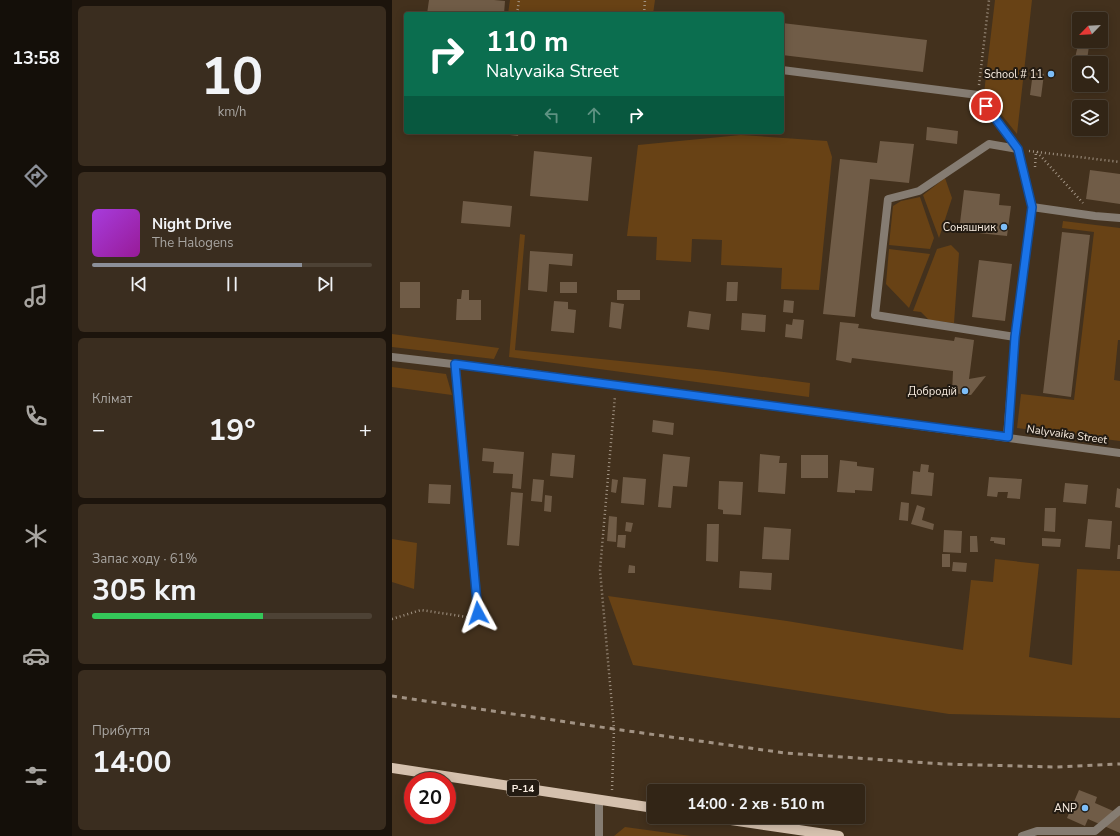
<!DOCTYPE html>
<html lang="uk">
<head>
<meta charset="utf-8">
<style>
	:root { --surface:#322516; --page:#3a2d1f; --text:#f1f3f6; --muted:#a8a5a1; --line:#4d4235; --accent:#8c9099 }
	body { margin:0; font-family:"Nunito Sans",sans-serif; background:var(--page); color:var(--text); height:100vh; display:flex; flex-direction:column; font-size:15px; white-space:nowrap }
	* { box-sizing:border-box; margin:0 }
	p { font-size:13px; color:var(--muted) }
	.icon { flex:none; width:22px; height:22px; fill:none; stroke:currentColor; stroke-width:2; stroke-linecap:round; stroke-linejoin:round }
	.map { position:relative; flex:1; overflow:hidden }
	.panel { display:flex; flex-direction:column; gap:6px; padding:6px; background:#1c140c; width:320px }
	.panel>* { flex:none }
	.banner { position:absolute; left:12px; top:12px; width:380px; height:122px; border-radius:4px; box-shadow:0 2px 10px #0003,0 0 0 1px var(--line); background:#0b6e4f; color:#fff; overflow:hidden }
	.needle { width:26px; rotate:245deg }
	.controls { position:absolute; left:680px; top:12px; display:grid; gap:8px }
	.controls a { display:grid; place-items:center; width:36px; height:36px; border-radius:4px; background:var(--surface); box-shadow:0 2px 10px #0003,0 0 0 1px var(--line); font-size:20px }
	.speed { position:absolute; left:12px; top:772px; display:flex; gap:8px; font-size:20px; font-weight:700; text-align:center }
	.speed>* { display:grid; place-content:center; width:52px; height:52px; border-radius:50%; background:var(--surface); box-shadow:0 2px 10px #0003,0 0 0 1px var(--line); line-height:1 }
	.speed .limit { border:6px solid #d22; background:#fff; color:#111 }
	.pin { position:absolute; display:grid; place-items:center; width:34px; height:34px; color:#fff; margin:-17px; border:2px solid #fff; border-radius:50%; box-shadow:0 1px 4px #0007 }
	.me { position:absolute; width:44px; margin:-22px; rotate:355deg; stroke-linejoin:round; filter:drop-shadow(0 0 3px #0008) }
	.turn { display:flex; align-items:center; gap:14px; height:84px; padding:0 16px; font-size:18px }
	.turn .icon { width:52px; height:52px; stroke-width:2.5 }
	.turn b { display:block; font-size:28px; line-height:34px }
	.lanes { display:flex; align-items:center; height:38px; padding:0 16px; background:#0003; justify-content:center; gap:20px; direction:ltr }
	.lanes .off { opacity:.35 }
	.big { font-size:30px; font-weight:700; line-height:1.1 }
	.panel .widget { flex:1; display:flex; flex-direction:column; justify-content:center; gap:6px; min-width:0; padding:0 14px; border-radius:6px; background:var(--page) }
	.panel .dial { align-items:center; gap:0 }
	.dial b { font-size:52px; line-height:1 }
	.song { display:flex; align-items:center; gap:12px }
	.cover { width:48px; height:48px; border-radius:6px; background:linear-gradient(135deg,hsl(280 70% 55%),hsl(300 70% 35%)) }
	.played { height:4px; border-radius:2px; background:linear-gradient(90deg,var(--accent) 75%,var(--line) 75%) }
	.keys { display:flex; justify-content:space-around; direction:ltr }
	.heat { display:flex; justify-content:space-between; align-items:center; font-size:22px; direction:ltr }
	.charge { height:6px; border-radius:3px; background:linear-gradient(90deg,#34c759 61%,var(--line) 0) }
	.trip { position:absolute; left:255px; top:784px; width:218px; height:40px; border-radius:4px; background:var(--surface); box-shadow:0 2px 10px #0003,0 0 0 1px var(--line); font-weight:700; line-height:40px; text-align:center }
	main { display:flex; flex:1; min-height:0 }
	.menu { display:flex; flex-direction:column; width:72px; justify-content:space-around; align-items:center; background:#140f09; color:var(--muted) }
	.menu .icon { width:28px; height:28px }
	.menu .current { color:var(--accent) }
	.menu b { font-size:18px; color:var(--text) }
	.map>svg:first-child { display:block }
	.green { fill:#684215 }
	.building { fill:#705c47 }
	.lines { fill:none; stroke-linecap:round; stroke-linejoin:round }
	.path { stroke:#a29484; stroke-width:2.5; stroke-dasharray:1 3; stroke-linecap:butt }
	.service { stroke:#857c72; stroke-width:8 }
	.minor { stroke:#857c72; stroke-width:8 }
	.primary { stroke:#d5c1ae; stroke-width:10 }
	.rail { stroke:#a19283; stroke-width:3; stroke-dasharray:5 5; stroke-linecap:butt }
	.route-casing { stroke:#114b97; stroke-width:10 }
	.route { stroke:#1a73e8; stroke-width:7 }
	.poi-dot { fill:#7dbef9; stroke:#231b12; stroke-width:1.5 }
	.labels { text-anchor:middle; stroke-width:4; stroke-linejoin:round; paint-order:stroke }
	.shield { fill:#231b12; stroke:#b9aea3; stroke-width:1 }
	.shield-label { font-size:10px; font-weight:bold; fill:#f9ede1 }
	.poi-label { font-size:11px; fill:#f9ede1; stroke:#231b12; text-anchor:end }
	.street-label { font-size:11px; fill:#f9ede1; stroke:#231b12 }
</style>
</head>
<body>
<main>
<nav class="menu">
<b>13:58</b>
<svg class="icon current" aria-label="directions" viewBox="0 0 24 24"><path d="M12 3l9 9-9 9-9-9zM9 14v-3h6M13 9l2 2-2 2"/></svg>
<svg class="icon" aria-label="music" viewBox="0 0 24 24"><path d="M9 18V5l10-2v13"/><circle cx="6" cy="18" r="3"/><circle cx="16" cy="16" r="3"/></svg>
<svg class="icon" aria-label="phone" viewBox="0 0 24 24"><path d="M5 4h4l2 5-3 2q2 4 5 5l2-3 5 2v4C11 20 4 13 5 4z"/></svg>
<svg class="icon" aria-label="climate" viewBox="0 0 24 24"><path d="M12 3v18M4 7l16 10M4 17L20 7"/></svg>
<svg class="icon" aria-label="car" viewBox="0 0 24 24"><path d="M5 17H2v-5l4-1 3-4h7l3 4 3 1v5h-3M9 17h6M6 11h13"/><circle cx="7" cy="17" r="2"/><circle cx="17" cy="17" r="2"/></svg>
<svg class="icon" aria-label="filters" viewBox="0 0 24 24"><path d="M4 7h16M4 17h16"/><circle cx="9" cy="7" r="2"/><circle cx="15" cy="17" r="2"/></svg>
</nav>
<section class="panel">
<div class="widget dial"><b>10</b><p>km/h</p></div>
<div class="widget">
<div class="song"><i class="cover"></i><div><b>Night Drive</b><p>The Halogens</p></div></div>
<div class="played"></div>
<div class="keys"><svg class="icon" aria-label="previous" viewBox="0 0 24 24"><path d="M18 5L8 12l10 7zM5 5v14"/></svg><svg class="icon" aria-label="pause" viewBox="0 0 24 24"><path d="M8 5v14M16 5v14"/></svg><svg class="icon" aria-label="next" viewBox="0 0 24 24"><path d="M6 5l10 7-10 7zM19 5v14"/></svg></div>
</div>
<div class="widget"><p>Клімат</p>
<div class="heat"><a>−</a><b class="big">19°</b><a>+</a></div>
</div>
<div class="widget"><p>Запас ходу · 61%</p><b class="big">305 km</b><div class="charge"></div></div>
<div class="widget"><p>Прибуття</p><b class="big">14:00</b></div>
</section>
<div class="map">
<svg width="728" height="836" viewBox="0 0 728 836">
	<rect width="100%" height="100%" fill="#43311d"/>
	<path class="green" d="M118 0H263L261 14H116Z
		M603 0H640L625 134 592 93Z
		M349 135 435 141 440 157 427 290 389 289 390 268 329 265 330 240 300 239 299 262 264 260 265 237 235 236 246 145Z
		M553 178 560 198 547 238 531 195Z
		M528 197 542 238 538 249 497 245 501 206 509 201Z
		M671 221 728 228V340H726L722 380 728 381V441L625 428 629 394 682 400 702 232 670 228Z
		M128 234 133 235 123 350 324 371 418 383 417 397 117 357Z
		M559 245 567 253 562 323 537 320 529 312 521 311 545 249Z
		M497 249 538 254 517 308 494 284Z
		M0 334 107 348 102 359 0 347Z
		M0 367 54 374 60 395 0 387Z
		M0 539 25 543 22 589 0 582Z
		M603 559 647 564 637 657 680 665 685 569 728 571V718L557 714 241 665 216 596 395 621 571 650 579 580 601 582Z
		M233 827 299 836H222Z"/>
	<path class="building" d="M37 0H102L113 1 112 14H35Z
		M390 23 535 40 531 72 390 55Z
		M686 45 697 46 695 60 683 58Z
		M641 72 652 74 649 97 638 95Z
		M535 127 566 131 565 144 534 140Z
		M102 132H127L126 136 102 133Z
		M488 141 522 144 517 183 478 179 463 317 431 314 448 159 485 163Z
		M142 151 200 157 196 201 138 196Z
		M698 170 728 174V204L694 199Z
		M572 190 608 194 607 205 619 206 615 236 567 231Z
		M71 201 120 206 118 227 69 223Z
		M670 232 698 235 679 397 651 393Z
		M138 251 181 254 180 266 157 264 155 292 136 290Z
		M587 260 620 264 613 321 580 317Z
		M8 282H28V308H8Z
		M168 282H185V293H168Z
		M335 282H346L345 301H334Z
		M70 290H77V300H89V320H64L65 299H69Z
		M225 290H248V300H225Z
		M392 300 402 301 401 313 391 312Z
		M162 301 176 302V309L184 310 182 333 159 331Z
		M219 302 232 304 229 329 217 327Z
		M297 311 319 314 317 330 295 327Z
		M350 313 374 315 373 332 349 330Z
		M401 319 412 320 410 339 393 337 394 324 400 325Z
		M448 322 467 324 466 328 562 341 563 337 582 340 577 379 594 376 579 395 560 393 561 371 460 358 459 363 444 360Z
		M261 420 282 423 281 435 260 432Z
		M91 448 132 452 129 489 120 488 121 474 101 473 102 462 90 461Z
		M160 453 183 455 181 478 158 476Z
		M271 454 298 457 295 487 281 486 279 508 266 507Z
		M368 454 388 456 387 463H395L393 494 366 492Z
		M409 455H436V478H409Z
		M448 460 465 462V466L482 468 480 491 463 490V493L445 492Z
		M529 464 537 465 536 472 542 473 540 496 519 494 521 471 528 472Z
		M231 477 254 479 252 505 229 503Z
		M597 477 630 479 628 499 615 498 616 492H606L605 497 595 496Z
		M141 479 152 480 150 502 139 501Z
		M220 479 226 480 224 493 219 492Z
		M327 481 351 482 349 515 331 514V510L326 509Z
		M673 483 696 485 694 504 671 502Z
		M37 484 59 485 58 504 36 503Z
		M725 488 728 489V508L723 507Z
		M119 492 131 493 127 546 115 545Z
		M153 495 160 496 159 512 152 511Z
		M509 502 517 503 516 521 507 520Z
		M525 505 533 508 530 520 542 524 541 530 519 524Z
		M653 508H664L663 532 652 531Z
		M217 516 225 517 224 542 215 541Z
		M696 519 720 521 718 549 693 547Z
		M234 522 241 523 239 532 233 531Z
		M315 524H327L326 562 314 561Z
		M372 527 399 529 397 560 370 559Z
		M552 530 570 531 569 553 551 552Z
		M226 535H234L233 548 225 547Z
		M578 536H585L586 552H578Z
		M599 537 613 538V545L602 543V541H598Z
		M650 538 669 539 668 547 650 546Z
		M726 545H728V559H725Z
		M550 554H558V567H550Z
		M561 562 575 563 574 572 560 571Z
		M237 565 243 566V573H236Z
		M348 571 380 573 379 590 347 588Z
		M687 790 705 797 703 803 728 814V833L696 819 693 826 675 818Z"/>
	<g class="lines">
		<path class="path" d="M125 14 127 0
			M252 14 253 0
			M587 85 597 0
			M637 151 728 162
			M645 152 691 203
			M643 167 644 152
			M0 619 29 610 75 617
			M220 790 222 729 208 570 223 396"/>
		<path class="service" d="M390 70 586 95 626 149 640 207
			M623 337 483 315 496 199 527 191 597 144 626 149
			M63 364 86 613
			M615 437 623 337 640 207 703 216 728 218
			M630 836 645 831H703L728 810"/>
		<path class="minor" d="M0 357 112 370 728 453
			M207 836V800"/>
		<path class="primary" d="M0 768 262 808
			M319 817 447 836"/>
		<path class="rail" d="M0 696 222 729 393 753 551 764 663 767 728 764"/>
	</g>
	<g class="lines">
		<g class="route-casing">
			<path id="route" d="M86 613 63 364 616 437 623 337 640 207 626 149 594 106"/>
		</g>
		<use href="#route" class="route"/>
	</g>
	<g class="poi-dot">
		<circle cx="659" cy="74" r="4"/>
		<circle cx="612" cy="227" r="4"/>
		<circle cx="573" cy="391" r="4"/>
		<circle cx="693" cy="808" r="4"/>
	</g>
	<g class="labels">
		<rect class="shield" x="115" y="780" width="32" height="16" rx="3"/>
		<g class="shield-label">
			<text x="131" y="792">Р-14</text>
		</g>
		<g class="poi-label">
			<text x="651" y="78">School # 11</text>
			<text x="604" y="231">Соняшник</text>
			<text x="565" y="395">Добродій</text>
			<text x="685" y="812">ANP</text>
		</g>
		<g class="street-label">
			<text transform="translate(675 434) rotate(8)" y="4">Nalyvaika Street</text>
		</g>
	</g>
</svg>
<div class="controls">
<a><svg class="needle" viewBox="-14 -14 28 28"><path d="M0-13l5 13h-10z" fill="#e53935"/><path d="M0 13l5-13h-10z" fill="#a8a5a1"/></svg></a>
<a><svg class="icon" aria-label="search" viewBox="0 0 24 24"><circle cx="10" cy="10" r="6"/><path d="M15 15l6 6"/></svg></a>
<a><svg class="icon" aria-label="layers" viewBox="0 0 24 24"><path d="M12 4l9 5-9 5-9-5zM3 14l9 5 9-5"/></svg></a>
</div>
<div class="speed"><div class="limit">20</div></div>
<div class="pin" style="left:594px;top:106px;background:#d93025"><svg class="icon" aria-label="arrive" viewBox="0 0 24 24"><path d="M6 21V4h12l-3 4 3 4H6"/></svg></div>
<svg class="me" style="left:86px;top:613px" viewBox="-20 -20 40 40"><path d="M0-17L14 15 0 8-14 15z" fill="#1a73e8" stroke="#fff" stroke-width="4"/></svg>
<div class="trip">14:00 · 2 хв · 510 m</div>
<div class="banner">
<div class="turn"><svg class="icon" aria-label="right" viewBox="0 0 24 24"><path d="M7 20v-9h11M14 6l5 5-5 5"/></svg><div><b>110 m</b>Nalyvaika Street</div></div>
<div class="lanes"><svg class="icon off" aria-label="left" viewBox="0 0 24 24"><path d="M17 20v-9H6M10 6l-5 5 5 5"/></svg><svg class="icon off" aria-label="ahead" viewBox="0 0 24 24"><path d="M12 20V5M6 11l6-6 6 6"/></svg><svg class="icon" aria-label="right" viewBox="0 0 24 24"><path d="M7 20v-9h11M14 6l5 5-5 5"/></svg></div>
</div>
</div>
</main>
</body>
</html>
